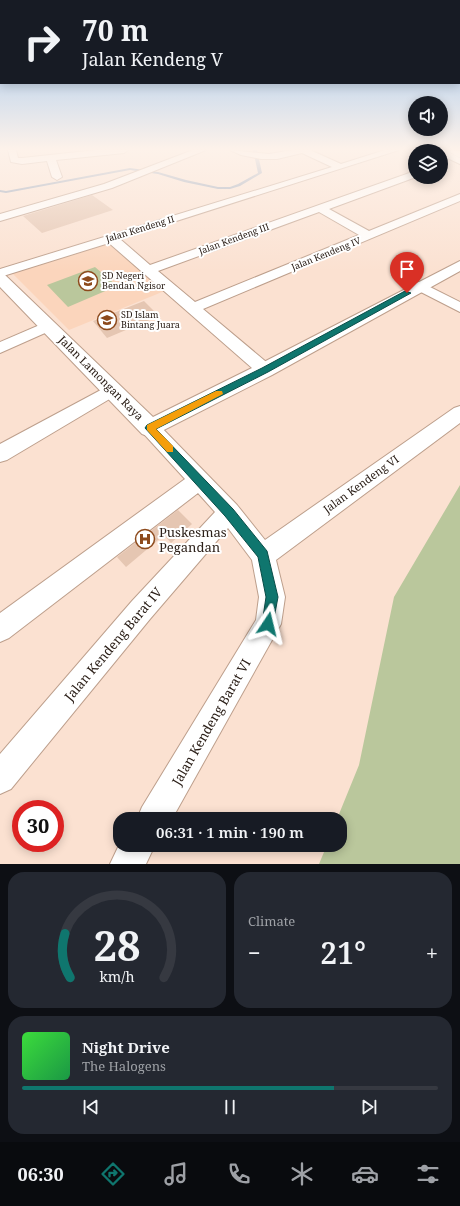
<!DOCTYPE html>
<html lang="en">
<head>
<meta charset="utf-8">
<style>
	:root { --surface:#171b24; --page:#242831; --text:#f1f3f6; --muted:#9ea1a6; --line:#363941; --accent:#0f766e }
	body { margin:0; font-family:"Noto Serif",serif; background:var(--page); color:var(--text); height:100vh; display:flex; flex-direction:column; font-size:15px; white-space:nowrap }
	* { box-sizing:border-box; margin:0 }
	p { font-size:13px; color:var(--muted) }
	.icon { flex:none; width:22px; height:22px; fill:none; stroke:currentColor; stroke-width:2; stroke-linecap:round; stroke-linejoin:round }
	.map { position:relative; height:864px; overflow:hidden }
	.sheet { display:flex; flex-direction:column; gap:8px; padding:8px; background:#0d0f14; flex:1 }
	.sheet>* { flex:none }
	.guide { position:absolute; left:0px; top:0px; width:460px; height:84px; box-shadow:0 2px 10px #0003; background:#171b24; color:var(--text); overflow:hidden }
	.fabs { position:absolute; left:408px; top:96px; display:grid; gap:8px }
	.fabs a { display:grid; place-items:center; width:40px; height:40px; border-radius:50%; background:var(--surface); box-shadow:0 2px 10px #0003; font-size:20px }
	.speed { position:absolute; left:12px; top:800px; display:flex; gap:8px; font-size:20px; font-weight:700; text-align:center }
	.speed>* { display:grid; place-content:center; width:52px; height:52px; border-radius:50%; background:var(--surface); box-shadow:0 2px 10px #0003; line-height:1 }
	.speed .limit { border:6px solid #d22; background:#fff; color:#111 }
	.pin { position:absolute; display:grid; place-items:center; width:34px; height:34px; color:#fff; margin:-41px -17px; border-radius:50% 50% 50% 0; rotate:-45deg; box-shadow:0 0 4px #0007 }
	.pin .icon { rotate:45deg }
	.me { position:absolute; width:44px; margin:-22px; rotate:10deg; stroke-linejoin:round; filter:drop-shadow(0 0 3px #0008) }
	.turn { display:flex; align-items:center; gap:14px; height:84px; padding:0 16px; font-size:18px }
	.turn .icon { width:52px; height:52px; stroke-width:2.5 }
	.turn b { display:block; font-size:28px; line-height:34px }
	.big { font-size:30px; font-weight:600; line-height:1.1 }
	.sheet .tile { flex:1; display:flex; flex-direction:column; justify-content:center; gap:6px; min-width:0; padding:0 14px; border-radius:16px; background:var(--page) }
	.sheet .dial { align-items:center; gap:0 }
	.dial svg { height:104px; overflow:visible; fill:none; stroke:var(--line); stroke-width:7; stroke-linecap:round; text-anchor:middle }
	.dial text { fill:var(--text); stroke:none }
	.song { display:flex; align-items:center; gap:12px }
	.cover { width:48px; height:48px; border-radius:6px; background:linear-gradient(135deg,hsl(120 70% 55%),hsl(140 70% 35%)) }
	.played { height:4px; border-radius:2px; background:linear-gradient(90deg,var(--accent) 75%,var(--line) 75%) }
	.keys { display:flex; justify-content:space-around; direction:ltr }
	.heat { display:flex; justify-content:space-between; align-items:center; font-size:22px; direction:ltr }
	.sheet .tiles { flex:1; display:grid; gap:8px; grid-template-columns:1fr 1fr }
	.tile:last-child { grid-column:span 2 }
	.trip { position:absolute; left:113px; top:812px; width:234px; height:40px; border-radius:16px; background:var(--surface); box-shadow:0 2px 10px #0003; font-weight:600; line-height:40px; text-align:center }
	.menu { display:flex; height:64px; justify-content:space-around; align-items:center; background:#090b0e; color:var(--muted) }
	.menu .icon { width:28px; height:28px }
	.menu .active { color:var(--accent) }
	.menu b { font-size:18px; color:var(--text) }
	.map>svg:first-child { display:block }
	.built { fill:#fbd5bc }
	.green { fill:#bac79c }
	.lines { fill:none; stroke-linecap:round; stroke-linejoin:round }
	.stream { fill:#889bb6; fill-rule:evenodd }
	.building { fill:#e5c6b2 }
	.minor-casing { stroke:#bd9f8c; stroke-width:2 }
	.tertiary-casing { stroke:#bd9f8c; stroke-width:2 }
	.minor { fill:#fff; fill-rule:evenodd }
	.tertiary { fill:#fff; fill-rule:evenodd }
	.route { fill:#0f766e; stroke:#0a4d48 }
	.slow { fill:#f59e0b }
	.labels { text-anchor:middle; stroke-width:4; stroke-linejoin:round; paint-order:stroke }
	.far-street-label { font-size:9px; fill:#2c2019; stroke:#fff }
	.far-poi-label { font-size:9px; fill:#2c2019; stroke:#fff; text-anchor:start }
	.street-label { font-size:11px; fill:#2c2019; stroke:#fff }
	.near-poi-label { font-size:13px; fill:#2c2019; stroke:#fff; text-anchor:start }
	.near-street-label { font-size:13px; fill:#2c2019; stroke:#fff }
</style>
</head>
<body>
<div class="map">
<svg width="460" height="864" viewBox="0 0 460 864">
	<rect width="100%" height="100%" fill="#fbe1d1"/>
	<path class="built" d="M109 240 167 290 69 330 11 272Z"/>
	<path class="green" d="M95 267 117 286 68 307 47 285Z
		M460 485V864H319L327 845H340V819H337L359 765 394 597Z"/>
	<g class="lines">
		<path class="stream" d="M253 150H257L262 173 240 186 230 189H218L184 182 158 174 130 170 6 193 0 192V190L6 191 130 168 158 172 186 180 218 187H230L238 184 258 173Z"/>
	</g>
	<path class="building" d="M92 195 113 210 42 233 23 216Z
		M144 301 159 316 107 338 93 321Z
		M178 510 192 524 171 543 164 535 126 567 117 557Z"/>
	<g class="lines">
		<g class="minor-casing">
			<path id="minor" d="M8 150H16L18 158H22L96 150H128L124 153 56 160 62 177 57 180 52 177 47 161 22 164 11 162Z
				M193 150H206L112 188 0 221V214L104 184Z
				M230 150 269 154 293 150H310L341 164 385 150H399L120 239 150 265 415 171 416 177 329 209 369 231 460 194V201L203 309 271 366 273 370 271 374 265 376 259 374 109 243 0 277V269L332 167 302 153 277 159H261L241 155ZM319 212 359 235 195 302 158 271Z
				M445 150 460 158V164L441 155V151H437Z
				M420 282 460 302V312L415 289 413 286 415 283Z
				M49 321 54 323 57 326 54 329 0 353V342Z
				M112 384 118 386 121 390 118 394 7 460 0 462V444Z
				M460 406V423L276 560 285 597 281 624 172 819H137L142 807 256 620 259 597 252 560 228 528 150 619 11 789 0 794V754L132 601 215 512 198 493 9 638 0 642V613L185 479 143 433 141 428 143 423 150 421 157 423 237 505 265 540 454 408Z
				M120 843V845H155L146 864H110Z"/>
		</g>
		<g class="tertiary-casing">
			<path id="tertiary" d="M446 150 460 151V158Z
				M460 261V271L272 375 150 437 142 434 0 287V273L5 275 153 417 258 365Z"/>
		</g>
		<use href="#minor" class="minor"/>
		<use href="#tertiary" class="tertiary"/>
	</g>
	<linearGradient id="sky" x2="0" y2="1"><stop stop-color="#91bfef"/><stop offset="0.55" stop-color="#fdf2ea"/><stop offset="1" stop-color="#fdf2ea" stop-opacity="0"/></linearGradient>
	<rect width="460" height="271" fill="url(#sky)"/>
	<path class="route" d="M405 291 411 293 268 372 156 429 233 509 267 551 278 597 272 629 268 630 263 629 262 624 266 597 258 557 225 516 145 428 147 425 262 368Z"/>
	<path class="slow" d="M216 391H222L223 394 156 429 173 446V452H167L147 430V425Z"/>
	<defs>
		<g id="school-ring" transform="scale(1)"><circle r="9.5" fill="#fff" stroke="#8d4a1c" stroke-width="1.5"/><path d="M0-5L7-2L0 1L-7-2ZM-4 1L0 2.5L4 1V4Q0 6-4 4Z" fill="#8d4a1c"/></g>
		<g id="hospital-ring" transform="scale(1)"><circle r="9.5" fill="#fff" stroke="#8d4a1c" stroke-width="1.5"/><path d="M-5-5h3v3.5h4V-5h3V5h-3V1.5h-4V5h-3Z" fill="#8d4a1c"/></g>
	</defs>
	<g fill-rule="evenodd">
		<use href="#school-ring" x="88" y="281"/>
		<use href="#school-ring" x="107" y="320"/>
		<use href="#hospital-ring" x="145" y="539"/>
	</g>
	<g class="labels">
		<g class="far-street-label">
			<text transform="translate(140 229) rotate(-17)" y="3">Jalan Kendeng II</text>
			<text transform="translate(234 239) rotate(-20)" y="3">Jalan Kendeng III</text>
			<text transform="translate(326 254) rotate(-22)" y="3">Jalan Kendeng IV</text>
		</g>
		<g class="far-poi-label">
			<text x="102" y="279">SD Negeri<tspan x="102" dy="10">Bendan Ngisor</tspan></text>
			<text x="121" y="318">SD Islam<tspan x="121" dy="10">Bintang Juara</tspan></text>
		</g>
		<g class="street-label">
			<text transform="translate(101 378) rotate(45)" y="4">Jalan Lamongan Raya</text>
			<text transform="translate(361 484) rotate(-36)" y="4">Jalan Kendeng VI</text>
		</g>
		<g class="near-poi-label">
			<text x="159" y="537">Puskesmas<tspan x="159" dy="15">Pegandan</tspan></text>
		</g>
		<g class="near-street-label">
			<text transform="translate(113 644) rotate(-50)" y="5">Jalan Kendeng Barat IV</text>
			<text transform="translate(211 722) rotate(-60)" y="5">Jalan Kendeng Barat VI</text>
		</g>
	</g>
</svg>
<div class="fabs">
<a><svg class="icon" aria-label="sound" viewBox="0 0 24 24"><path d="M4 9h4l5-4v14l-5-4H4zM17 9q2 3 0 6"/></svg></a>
<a><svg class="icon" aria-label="layers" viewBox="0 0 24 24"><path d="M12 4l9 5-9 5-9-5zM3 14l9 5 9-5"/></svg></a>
</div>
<div class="speed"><div class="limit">30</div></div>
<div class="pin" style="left:407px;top:293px;background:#d93025"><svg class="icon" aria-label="arrive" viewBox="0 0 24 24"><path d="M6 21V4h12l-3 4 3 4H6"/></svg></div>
<svg class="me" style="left:268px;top:624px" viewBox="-20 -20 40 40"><path d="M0-17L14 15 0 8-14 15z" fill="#0f766e" stroke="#fff" stroke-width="4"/></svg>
<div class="trip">06:31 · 1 min · 190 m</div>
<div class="guide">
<div class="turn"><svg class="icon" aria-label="right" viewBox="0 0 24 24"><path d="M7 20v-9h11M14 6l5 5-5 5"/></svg><div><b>70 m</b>Jalan Kendeng V</div></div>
</div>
</div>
<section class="sheet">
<div class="tiles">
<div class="tile dial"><svg viewBox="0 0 100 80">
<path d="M14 69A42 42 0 1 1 86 69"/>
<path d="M14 69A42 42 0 0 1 10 35" stroke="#0f766e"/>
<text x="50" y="56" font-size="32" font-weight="700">28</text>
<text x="50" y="72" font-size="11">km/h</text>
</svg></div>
<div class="tile"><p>Climate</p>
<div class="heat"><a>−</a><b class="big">21°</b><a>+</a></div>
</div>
<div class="tile">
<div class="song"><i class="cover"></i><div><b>Night Drive</b><p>The Halogens</p></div></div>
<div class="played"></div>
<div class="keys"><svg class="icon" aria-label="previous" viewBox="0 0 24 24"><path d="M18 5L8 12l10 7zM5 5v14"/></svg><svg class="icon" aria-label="pause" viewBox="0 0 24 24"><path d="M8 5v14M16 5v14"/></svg><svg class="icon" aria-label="next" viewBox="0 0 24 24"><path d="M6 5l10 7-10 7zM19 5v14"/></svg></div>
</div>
</div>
</section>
<nav class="menu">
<b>06:30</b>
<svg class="icon active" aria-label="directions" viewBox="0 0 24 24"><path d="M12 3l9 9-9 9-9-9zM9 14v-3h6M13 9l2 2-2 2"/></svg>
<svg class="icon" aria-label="music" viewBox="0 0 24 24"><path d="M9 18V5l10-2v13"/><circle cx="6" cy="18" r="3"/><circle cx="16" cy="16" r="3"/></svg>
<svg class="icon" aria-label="phone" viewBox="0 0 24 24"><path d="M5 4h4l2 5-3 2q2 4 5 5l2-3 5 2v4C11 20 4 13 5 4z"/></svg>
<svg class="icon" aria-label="climate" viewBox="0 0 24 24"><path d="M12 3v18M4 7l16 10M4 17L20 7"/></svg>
<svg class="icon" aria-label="car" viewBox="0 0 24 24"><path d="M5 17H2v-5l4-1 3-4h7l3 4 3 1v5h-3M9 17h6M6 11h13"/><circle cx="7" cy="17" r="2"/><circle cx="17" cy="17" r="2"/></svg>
<svg class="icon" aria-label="filters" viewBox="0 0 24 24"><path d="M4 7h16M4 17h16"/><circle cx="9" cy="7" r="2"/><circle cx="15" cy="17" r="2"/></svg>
</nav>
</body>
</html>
